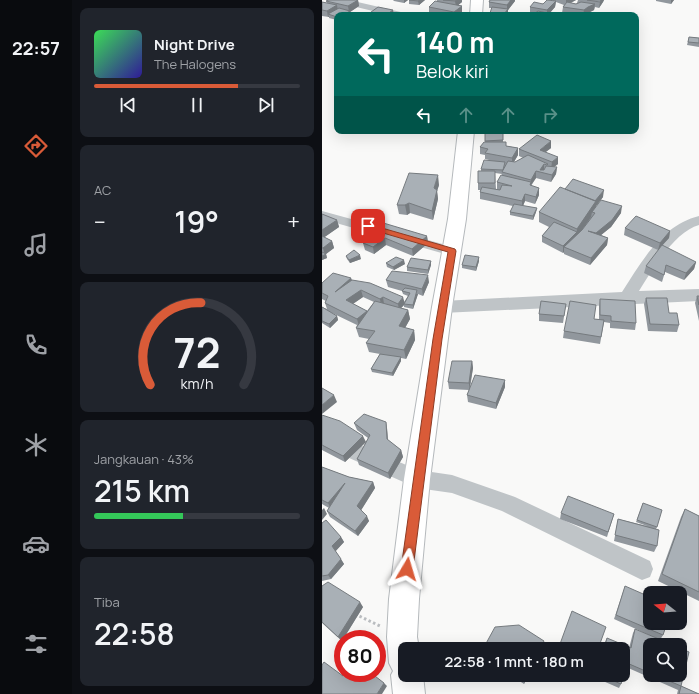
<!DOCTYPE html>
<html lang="id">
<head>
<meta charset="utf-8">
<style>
	:root { --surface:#171b24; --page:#20242c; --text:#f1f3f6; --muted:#9ea1a6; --line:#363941; --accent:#d95b38 }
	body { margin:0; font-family:Manrope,sans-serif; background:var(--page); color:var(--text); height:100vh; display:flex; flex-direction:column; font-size:15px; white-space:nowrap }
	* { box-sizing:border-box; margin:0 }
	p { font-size:13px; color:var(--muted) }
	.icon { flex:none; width:22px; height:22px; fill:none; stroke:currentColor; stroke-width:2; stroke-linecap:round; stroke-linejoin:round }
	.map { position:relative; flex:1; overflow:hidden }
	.side { display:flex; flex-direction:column; gap:8px; padding:8px; background:#0d0f14; width:250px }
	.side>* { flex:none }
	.guide { position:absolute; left:12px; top:12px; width:305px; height:122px; border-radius:8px; box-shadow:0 4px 16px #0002; background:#00695c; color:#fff; overflow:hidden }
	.needle { width:26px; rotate:287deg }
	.fabs { position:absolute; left:321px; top:586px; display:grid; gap:8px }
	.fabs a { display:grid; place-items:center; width:44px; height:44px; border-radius:8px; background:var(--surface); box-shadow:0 4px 16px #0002; font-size:20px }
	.speed { position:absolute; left:12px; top:630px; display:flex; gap:8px; font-size:20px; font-weight:700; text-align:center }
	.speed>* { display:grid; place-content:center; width:52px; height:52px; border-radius:50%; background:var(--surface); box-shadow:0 4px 16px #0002; line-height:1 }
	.speed .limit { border:6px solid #d22; background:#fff; color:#111 }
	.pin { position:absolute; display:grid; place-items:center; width:34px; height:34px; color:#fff; margin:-17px; border-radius:8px; box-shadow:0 2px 6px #0006 }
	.me { position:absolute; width:44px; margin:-22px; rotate:7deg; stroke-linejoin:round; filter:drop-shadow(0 0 3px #0008) }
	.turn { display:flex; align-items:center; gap:14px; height:84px; padding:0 16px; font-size:18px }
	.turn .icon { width:52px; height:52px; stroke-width:2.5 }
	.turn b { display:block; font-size:28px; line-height:34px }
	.lanes { display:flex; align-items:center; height:38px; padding:0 16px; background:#0003; justify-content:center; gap:20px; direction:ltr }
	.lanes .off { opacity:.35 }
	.big { font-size:30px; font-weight:600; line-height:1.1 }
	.side .widget { flex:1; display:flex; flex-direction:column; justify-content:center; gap:6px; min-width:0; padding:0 14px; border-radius:8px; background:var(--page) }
	.side .dial { align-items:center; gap:0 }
	.dial svg { height:104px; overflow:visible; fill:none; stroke:var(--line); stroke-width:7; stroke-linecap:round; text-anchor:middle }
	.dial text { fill:var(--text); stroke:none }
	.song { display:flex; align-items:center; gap:12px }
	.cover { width:48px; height:48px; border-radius:6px; background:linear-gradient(135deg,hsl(130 70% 55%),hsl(250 70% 35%)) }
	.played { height:4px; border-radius:2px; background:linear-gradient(90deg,var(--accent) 70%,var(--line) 70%) }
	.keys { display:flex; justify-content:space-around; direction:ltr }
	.heat { display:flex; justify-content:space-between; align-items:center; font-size:22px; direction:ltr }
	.charge { height:6px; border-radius:3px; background:linear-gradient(90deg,#34c759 43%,var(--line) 0) }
	.trip { position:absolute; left:76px; top:642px; width:232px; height:40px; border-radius:8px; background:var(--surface); box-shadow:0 4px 16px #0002; font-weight:600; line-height:40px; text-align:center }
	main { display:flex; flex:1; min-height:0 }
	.dock { display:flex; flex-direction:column; width:72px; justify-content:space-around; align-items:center; background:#090b0e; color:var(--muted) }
	.dock .icon { width:28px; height:28px }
	.dock .on { color:var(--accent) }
	.dock b { font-size:18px; color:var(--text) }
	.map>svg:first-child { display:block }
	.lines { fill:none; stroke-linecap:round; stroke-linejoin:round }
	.highway-casing { stroke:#b5b9bc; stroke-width:2 }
	.path { stroke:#babdc0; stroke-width:3; stroke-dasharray:2.5 2.5; stroke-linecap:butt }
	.minor { fill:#bfc4c7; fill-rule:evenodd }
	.highway { fill:#fff; fill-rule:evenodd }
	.wall { fill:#91979d; fill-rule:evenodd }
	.shaded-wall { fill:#767b7f }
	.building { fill:#a9b0b6; stroke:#767b7f }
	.route { fill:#d95b38; stroke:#8d3b24 }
</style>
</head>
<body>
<main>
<nav class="dock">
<b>22:57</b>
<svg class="icon on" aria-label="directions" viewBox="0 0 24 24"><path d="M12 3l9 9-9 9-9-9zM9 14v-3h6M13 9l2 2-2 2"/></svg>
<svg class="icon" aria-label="music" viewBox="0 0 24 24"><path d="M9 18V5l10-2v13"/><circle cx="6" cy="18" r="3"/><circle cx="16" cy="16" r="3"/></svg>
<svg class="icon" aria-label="phone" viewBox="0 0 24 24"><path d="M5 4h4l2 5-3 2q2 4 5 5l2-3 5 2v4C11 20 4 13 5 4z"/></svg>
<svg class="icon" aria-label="climate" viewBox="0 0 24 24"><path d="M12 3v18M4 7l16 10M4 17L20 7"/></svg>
<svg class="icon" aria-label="car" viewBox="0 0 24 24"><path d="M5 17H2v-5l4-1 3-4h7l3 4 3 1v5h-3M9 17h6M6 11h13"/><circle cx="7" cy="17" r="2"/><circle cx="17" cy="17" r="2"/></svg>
<svg class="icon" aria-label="filters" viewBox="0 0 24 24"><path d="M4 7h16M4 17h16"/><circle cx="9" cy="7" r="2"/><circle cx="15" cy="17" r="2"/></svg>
</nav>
<section class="side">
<div class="widget">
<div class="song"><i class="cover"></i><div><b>Night Drive</b><p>The Halogens</p></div></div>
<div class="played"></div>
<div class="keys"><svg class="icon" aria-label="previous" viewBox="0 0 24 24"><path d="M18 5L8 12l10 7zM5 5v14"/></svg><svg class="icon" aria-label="pause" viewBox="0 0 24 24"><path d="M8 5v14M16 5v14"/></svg><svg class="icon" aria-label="next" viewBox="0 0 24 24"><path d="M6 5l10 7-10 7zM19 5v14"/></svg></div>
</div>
<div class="widget"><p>AC</p>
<div class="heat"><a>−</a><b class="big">19°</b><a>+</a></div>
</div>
<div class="widget dial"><svg viewBox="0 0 100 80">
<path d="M14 69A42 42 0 1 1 86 69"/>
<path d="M14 69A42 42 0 0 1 53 6" stroke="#d95b38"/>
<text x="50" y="56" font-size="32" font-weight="700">72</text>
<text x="50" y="72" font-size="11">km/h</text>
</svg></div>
<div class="widget"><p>Jangkauan · 43%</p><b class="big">215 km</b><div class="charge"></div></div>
<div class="widget"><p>Tiba</p><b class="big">22:58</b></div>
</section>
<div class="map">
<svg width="377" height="694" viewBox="0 0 377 694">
	<rect width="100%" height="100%" fill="#f9f9f8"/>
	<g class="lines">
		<g class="highway-casing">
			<path id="highway" d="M149 0H161L160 15H148Z
				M136 131H152L144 219 130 307 108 479 97 599 95 637 97 649H83V675H101L103 694H71L69 675 71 671 67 663 65 637 67 599 82 479 110 307 126 219Z"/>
		</g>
		<path class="path" d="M33 614 58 626"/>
		<path class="minor" d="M12 0H27L83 13 85 15H68L13 2Z
			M0 211 135 248 137 251 135 254 130 256 0 219Z
			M377 216V225C352 232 330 270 317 291L377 289V301L120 313 114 311 112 307 114 303 120 301 300 292C320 261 340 225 377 216Z
			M0 429 96 470 130 475 193 497 328 561 331 569 328 577 320 580 180 511 130 493 95 488 0 446Z"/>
		<use href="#highway" class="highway"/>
	</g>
	<path class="wall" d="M36 0 37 6 28 12 29 14 27 15H15V20L7 18V17L0 16V2L5 3 4 1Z
		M71 0H86L82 3 72 1Z
		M87 0H103L97 5 87 4Z
		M115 0H140V2L136 5 140 6V12L136 15H117L107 13V7L115 1Z
		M168 0H193V1L186 10V12L183 15H169L170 8H167V2Z
		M231 0H254L249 3 254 4 255 3 256 0H282L281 2 277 8 273 7 272 10 266 13 263 15H254L240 13 241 7 242 5 234 2 233 7 226 15 212 14H213L208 13V7L231 1Z
		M334 0H352L349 4 334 1Z
		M367 37 377 38V47L365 45Z
		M163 131H181V142L184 146 196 148V155L192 162H193L201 158 197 156V149L229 148 224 152 236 164 232 167H235L234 174 229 182 214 178 209 186 217 188V195L213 204 203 201 201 206 215 208 214 212 211 220 188 215V212L191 206 158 199V192L159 190H156V183L159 171V169L167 160 163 159V155L158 154V147L163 142ZM173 173 180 174V175L175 182V189H174Z
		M117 185 115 191 116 199 111 220 88 213 85 215 77 214 75 205Z
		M243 189 281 197 274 206V207L299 213 289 227 279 235 286 238 285 245 268 265 242 254V252L241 253 220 242V236L227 227 217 222V212Z
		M0 214 15 220 17 227 2 237 10 241 12 248 4 254 5 258 0 260Z
		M50 228 105 236 106 243 91 256 64 245 52 254 43 250 41 243 52 235Z
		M303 228 348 231 347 238 336 250 302 235Z
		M24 256 39 259 28 263 25 259Z
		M109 261V265L106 274 85 271V267Z
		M157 261 154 271 140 268V265Z
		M374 262 372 269 362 280 343 272 340 282 322 273 324 266Z
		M64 263 83 264 72 270 65 267Z
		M29 278 30 280 82 302 86 296 81 294 80 291 66 287 64 280 107 282 101 296 96 294 91 309 82 307V305L79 308 86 310 88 319 83 328 92 330 93 340 84 359 79 358V361L71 376 50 372 49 369 58 354 47 352 44 343 47 339 37 337 34 328 35 325 8 312 15 316 16 320 8 328 0 323V307L5 309 3 303 4 301 0 299V283ZM41 297 52 302 45 311 31 304Z
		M375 296H377V321L373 303Z
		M324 298 347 313 357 325 355 332 326 331 322 304Z
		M278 299 314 323 313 330 288 328V323L282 322 278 344 241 338 242 331 272 319H277V306Z
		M244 304 241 323 217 321V314Z
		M150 361 151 368 148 389 183 380V387L174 409 146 402 145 395 147 390 127 389 126 382Z
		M0 415 44 442 23 462 0 450Z
		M64 422 65 428 66 440 79 450 81 457 68 479 37 465 35 459 46 438 35 430 32 423Z
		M0 467 27 477 51 482 53 488 39 510 47 521 36 536 8 517 5 511 7 508 0 504Z
		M321 503 335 527 334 529 335 546 332 552 292 541 295 525 296 519 325 526 314 522Z
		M363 509 377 516V601L336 581 359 517Z
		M239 513 292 514 285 537 238 519Z
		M0 523 19 537 22 542 13 551 22 564 9 579 0 581Z
		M0 586 41 607 20 641 0 623Z
		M303 586 341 635 338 640 292 619Z
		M313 629 328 645V675H358L359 686 377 694H355L356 690 304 667 299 684 297 688 274 678V675H301V649H281L283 642 285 638 307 648 311 633Z
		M238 644 276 649H240L237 648Z
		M188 675H206L202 684Z"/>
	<path class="shaded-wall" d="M36 0 37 6 28 12 29 14 27 15H21L27 12 26 6Z
		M82 0H86L82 3Z
		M98 0H103L97 5 96 1Z
		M135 0H140V2L134 7 133 1Z
		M189 0H193V1L186 10V12L183 15H182L185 10V5Z
		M244 0H254L244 5Z
		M279 0H282L281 2 277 8 278 2Z
		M349 0H352L349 4Z
		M234 1 233 7 226 15H223L225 13V10Z
		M273 4 272 10 266 13 263 15H261L262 10 266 7Z
		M15 5 16 11 6 14 7 17H6L5 11Z
		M140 6V12L136 15H132V12Z
		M71 10 72 15H64Z
		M229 141V148L218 156V150Z
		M196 148V155L190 165V158Z
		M236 157V164L229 169 230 162Z
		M222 164V171L218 170Z
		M235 167 234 174 229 182 230 175Z
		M214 171V178L209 185V189L208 185 209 183V180Z
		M116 175 117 185 115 191 116 199 111 220 110 211 112 188Z
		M217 188V195L213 204 214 197Z
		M282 190 281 197 274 206 273 211 270 212 269 217 254 239 255 229 271 203Z
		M203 194V201L200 208V201Z
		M87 203 88 213 85 215 83 205Z
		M300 206 299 213 289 227 273 240 274 233Z
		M215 208 214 212 211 220V216Z
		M15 220 17 227 0 239V230Z
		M348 231 347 238 336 250 338 243Z
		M255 232 254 239 242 247V252L241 253V246Z
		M105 236 106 243 91 256 90 249Z
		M63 238 64 245 52 254 51 247Z
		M286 238 285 245 268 265 269 258Z
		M10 241 12 248 4 254 5 258 0 260V256L3 255 1 248Z
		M38 255 39 259 28 263 27 260Z
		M157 257V261L154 271V267Z
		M82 260 83 264 72 270 71 267Z
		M109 261V265L106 274V270Z
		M374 262 372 269 362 280 364 273Z
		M106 275 107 282 101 296 100 289Z
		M29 278 31 285 13 292Z
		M39 290 41 297 26 307 24 300Z
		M94 294H96L91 309V305Z
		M61 297 62 304 59 306 58 299Z
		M81 297 83 304H82V305L77 310 76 304Z
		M86 310 88 319 79 335 77 326Z
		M45 311 47 318 37 326 35 319Z
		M15 316 16 320 8 328 7 324Z
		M92 330 93 340 84 359 82 350Z
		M79 357V361L71 376 70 373Z
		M150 361 151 368 147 390V383Z
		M183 380V387L174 409V403Z
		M12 395 15 402 0 414V405Z
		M64 422 65 428 66 445 65 439Z
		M41 436 44 442 23 462 21 456Z
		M79 450 81 457 68 479 66 473Z
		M51 482 53 488 38 512 35 506Z
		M23 483 9 509 6 503Z
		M2 508 5 514 0 520V510Z
		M45 516 47 521 36 536 33 531Z
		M19 537 22 542 13 552 10 546Z
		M19 559 22 564 9 579 6 575Z
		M38 602 41 607 20 641 16 637Z
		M222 641 221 645 219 649H218Z
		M205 675H206L202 684V680Z
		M62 683 65 686 60 694H55Z"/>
	<path class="building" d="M7 0H36L26 6 4 1Z
		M87 0H98L96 1Z
		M121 0H135L133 1Z
		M168 0H189L185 5 167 2Z
		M225 0 234 1 225 10 208 7 212 2 221 4Z
		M265 0H279L278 2Z
		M113 1 140 6 132 12 107 7Z
		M0 2 15 5 5 11 0 10Z
		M245 2 254 4 259 2 273 4 266 7 262 10 241 7Z
		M56 7 71 10 64 15H45Z
		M170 7 186 9 182 14 168 13Z
		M17 8 28 11 21 15H15V17L6 14Z
		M216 11 225 13 223 15H205L206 13 212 14Z
		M367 37 377 38V43L366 42Z
		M163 131H181V140L163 141Z
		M215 135 229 141 218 150 236 157 230 162 197 149Z
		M162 142H184V146L196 148 190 158 163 153 166 149 158 147Z
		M206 155 226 164 225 165 222 164 218 170H222L224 166 235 167 230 175 214 171 209 180 180 172 186 161 193 162Z
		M162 160 183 162 181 170 159 169Z
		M156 171H173V183H156Z
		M87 173 116 175 112 188 115 190 110 211 87 203 83 205H75Z
		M179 175 209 182 208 185 217 188 214 197 203 194 200 201 158 192 160 187 178 190 180 185 190 186 175 182Z
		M251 179 282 190 273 201 243 189Z
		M238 187 274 201 255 229 217 212Z
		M279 200 300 206 290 220 274 233 266 231 286 238 269 258 242 247 260 230 273 213 270 212Z
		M192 204 215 208 211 216 188 212Z
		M0 214 15 220 0 230Z
		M314 216 348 231 338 243 303 228Z
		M58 222 105 236 90 249 63 238 51 247 41 243 58 230 50 228Z
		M232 222 255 232 241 246 220 236Z
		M0 236 10 241 1 248H0Z
		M340 245 374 262 364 273 344 265 342 275 324 266Z
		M32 250 38 255 27 260 24 256Z
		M0 252 4 254 0 256Z
		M143 255 157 257 154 267 140 265Z
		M74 257 82 260 71 267 64 263Z
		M89 258 109 261 106 270 85 267Z
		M70 271 106 275 100 289 64 280Z
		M11 273 29 278 13 292 30 280 48 283 81 297 76 304 61 297 58 299 39 290 24 300 45 311 35 319 3 303 6 296 0 293V283Z
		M83 288 95 290 91 305 82 304 88 293 80 291Z
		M375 296H377V305Z
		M324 298H345L347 313H355L357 325 328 324Z
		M278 299 313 301 314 323 289 321V316L278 315Z
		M53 301 86 310 77 326 92 330 82 350 44 343 53 331 34 328Z
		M219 301 244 304 242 316 217 314Z
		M248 301 274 305 272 319 282 320 279 337 242 331Z
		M0 307 15 316 7 324 0 321Z
		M58 354 79 357 70 373 49 369Z
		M130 361H150L147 383 126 382Z
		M153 375 183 380 174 403 145 395Z
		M0 388 12 395 0 405Z
		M42 414 64 422 65 439 79 450 66 473 35 459 48 435 32 423Z
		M0 415 18 421 41 436 21 456 0 445Z
		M0 467 27 477 51 482 35 506 45 516 33 531 5 511 23 483 6 503 0 500Z
		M246 496 292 514 286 532 239 513Z
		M321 503 340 510 335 527 315 520Z
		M363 509 377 516V592L340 574Z
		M296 519 337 530 335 546 293 535Z
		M4 520 19 537 10 546 19 559 6 575 0 576V523Z
		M6 582 38 602 16 637 0 622V586Z
		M303 586 328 597V623H345L341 635 294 615Z
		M250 611 284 627 276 649H248L238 644Z
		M197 625 222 641 218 649H161L173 627Z
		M313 629 351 645H328V673L305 663 299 684 278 675H301V649H282L285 638 309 648Z
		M358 648 367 652 359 686 333 675H358Z
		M2 662 21 676 23 673H49L62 683 55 694H0V665Z
		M194 675H205L202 680Z
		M359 686 377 694H357Z"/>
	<path class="route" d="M46 224 133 249 134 251 120 339 91 569 89 573 85 575 81 573 79 569 111 339 126 252 44 228V225Z"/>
</svg>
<div class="fabs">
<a><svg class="needle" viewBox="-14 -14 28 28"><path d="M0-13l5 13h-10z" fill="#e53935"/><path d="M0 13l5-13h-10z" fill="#9ea1a6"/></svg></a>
<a><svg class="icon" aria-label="search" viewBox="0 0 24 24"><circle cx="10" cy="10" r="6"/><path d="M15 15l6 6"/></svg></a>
</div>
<div class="speed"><div class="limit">80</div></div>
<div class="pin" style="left:46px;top:226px;background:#d93025"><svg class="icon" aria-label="arrive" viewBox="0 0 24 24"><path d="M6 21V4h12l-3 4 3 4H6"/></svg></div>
<svg class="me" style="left:85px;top:569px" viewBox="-20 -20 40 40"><path d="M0-17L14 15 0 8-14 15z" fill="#d95b38" stroke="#fff" stroke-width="4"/></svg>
<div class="trip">22:58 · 1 mnt · 180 m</div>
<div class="guide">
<div class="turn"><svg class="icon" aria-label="left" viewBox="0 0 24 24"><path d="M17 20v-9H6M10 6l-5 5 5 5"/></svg><div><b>140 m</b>Belok kiri</div></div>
<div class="lanes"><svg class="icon" aria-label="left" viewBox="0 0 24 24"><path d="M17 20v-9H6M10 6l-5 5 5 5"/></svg><svg class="icon off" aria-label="ahead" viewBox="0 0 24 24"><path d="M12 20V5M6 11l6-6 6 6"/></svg><svg class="icon off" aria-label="ahead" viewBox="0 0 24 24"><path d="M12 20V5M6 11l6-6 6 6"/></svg><svg class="icon off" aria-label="right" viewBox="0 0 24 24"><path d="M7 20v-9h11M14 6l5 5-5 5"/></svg></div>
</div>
</div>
</main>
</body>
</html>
